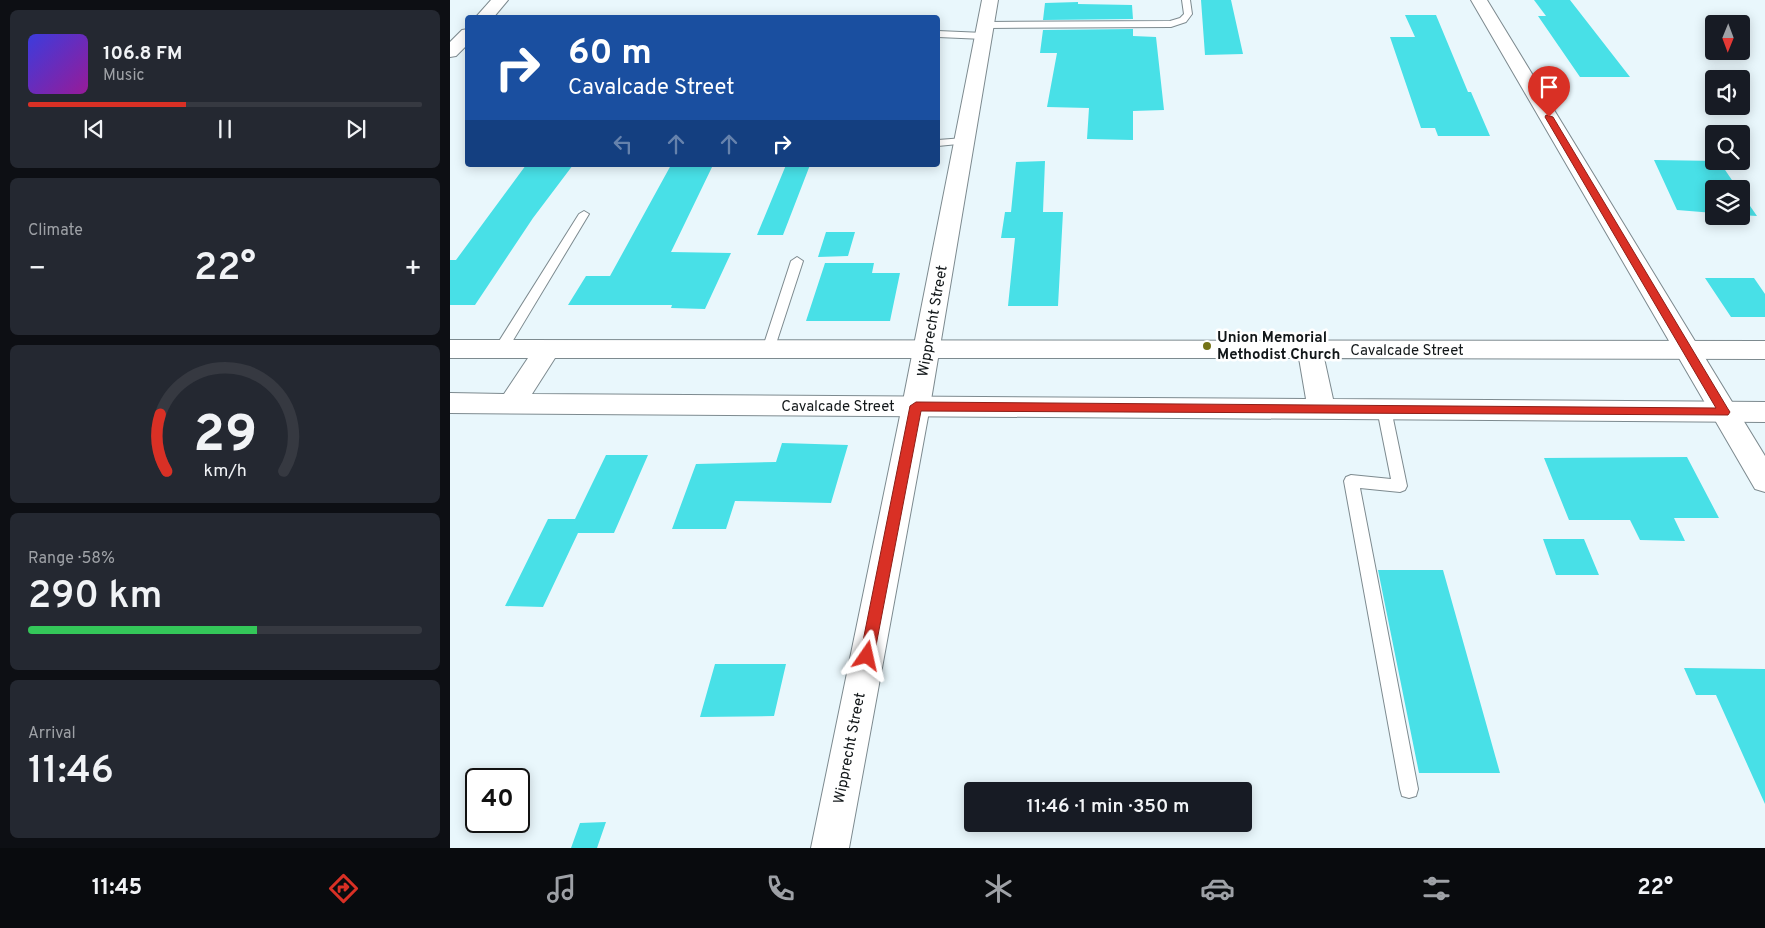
<!DOCTYPE html>
<html lang="en">
<head>
<meta charset="utf-8">
<style>
	:root { --surface:#171b24; --page:#242831; --text:#f1f3f6; --muted:#9ea1a6; --line:#363941; --accent:#d93025 }
	body { margin:0; font-family:Overpass,sans-serif; background:var(--page); color:var(--text); height:100vh; display:flex; flex-direction:column; font-size:19px; white-space:nowrap }
	* { box-sizing:border-box; margin:0 }
	p { font-size:16px; color:var(--muted) }
	.icon { flex:none; width:28px; height:28px; fill:none; stroke:currentColor; stroke-width:2; stroke-linecap:round; stroke-linejoin:round }
	.map { position:relative; flex:1; overflow:hidden }
	.drawer { display:flex; flex-direction:column; gap:10px; padding:10px; background:#0d0f14; width:450px }
	.drawer>* { flex:none }
	.banner { position:absolute; left:15px; top:15px; width:475px; height:152px; border-radius:5px; box-shadow:0 2px 12px #0003; background:#1a4fa0; color:#fff; overflow:hidden }
	.needle { width:32px; rotate:181deg }
	.buttons { position:absolute; left:1255px; top:15px; display:grid; gap:10px }
	.buttons a { display:grid; place-items:center; width:45px; height:45px; border-radius:5px; background:var(--surface); box-shadow:0 2px 12px #0003; font-size:25px }
	.speed { position:absolute; left:15px; top:768px; display:flex; gap:10px; font-size:25px; font-weight:700; text-align:center }
	.speed>* { display:grid; place-content:center; width:65px; height:65px; border-radius:50%; background:var(--surface); box-shadow:0 2px 12px #0003; line-height:1 }
	.speed .limit { border:2px solid #111; border-radius:8px; background:#fff; color:#111 }
	.pin { position:absolute; display:grid; place-items:center; width:42px; height:42px; color:#fff; margin:-51px -21px; border-radius:50% 50% 50% 0; rotate:-45deg; box-shadow:0 0 5px #0007 }
	.pin .icon { rotate:45deg }
	.me { position:absolute; width:55px; margin:-28px; rotate:11deg; stroke-linejoin:round; filter:drop-shadow(0 0 4px #0008) }
	.turn { display:flex; align-items:center; gap:18px; height:105px; padding:0 20px; font-size:22px }
	.turn .icon { width:65px; height:65px; stroke-width:2.5 }
	.turn b { display:block; font-size:35px; line-height:42px }
	.lanes { display:flex; align-items:center; height:48px; padding:0 20px; background:#0003; justify-content:center; gap:25px; direction:ltr }
	.lanes .off { opacity:.35 }
	.big { font-size:38px; font-weight:600; line-height:1.1 }
	.drawer .widget { flex:1; display:flex; flex-direction:column; justify-content:center; gap:8px; min-width:0; padding:0 18px; border-radius:8px; background:var(--page) }
	.drawer .dial { align-items:center; gap:0 }
	.dial svg { height:130px; overflow:visible; fill:none; stroke:var(--line); stroke-width:7; stroke-linecap:round; text-anchor:middle }
	.dial text { fill:var(--text); stroke:none }
	.song { display:flex; align-items:center; gap:15px }
	.cover { width:60px; height:60px; border-radius:8px; background:linear-gradient(135deg,hsl(240 70% 55%),hsl(300 70% 35%)) }
	.played { height:5px; border-radius:2px; background:linear-gradient(90deg,var(--accent) 40%,var(--line) 40%) }
	.keys { display:flex; justify-content:space-around; direction:ltr }
	.heat { display:flex; justify-content:space-between; align-items:center; font-size:28px; direction:ltr }
	.charge { height:8px; border-radius:4px; background:linear-gradient(90deg,#34c759 58%,var(--line) 0) }
	.trip { position:absolute; left:514px; top:782px; width:288px; height:50px; border-radius:5px; background:var(--surface); box-shadow:0 2px 12px #0003; font-weight:600; line-height:50px; text-align:center }
	.tab-bar { display:flex; height:80px; justify-content:space-around; align-items:center; background:#090b0e; color:var(--muted) }
	.tab-bar .icon { width:35px; height:35px }
	.tab-bar .selected { color:var(--accent) }
	.tab-bar b { font-size:22px; color:var(--text) }
	main { display:flex; flex:1; min-height:0 }
	.map>svg:first-child { display:block }
	.building { fill:#48e0e7 }
	.lines { fill:none; stroke-linecap:round; stroke-linejoin:round }
	.service-casing { stroke:#7d8a8f; stroke-width:2 }
	.minor-casing { stroke:#7d8a8f; stroke-width:2 }
	.tertiary-casing { stroke:#7d8a8f; stroke-width:2 }
	.secondary-casing { stroke:#7d8a8f; stroke-width:2 }
	.service { fill:#fff; fill-rule:evenodd }
	.minor { fill:#fff; fill-rule:evenodd }
	.tertiary { fill:#fff; fill-rule:evenodd }
	.secondary { fill:#fff; fill-rule:evenodd }
	.route { fill:#d93025; stroke:#8d1f18 }
	.poi-dot { fill:#747317; stroke:#fff; stroke-width:2 }
	.labels { text-anchor:middle; stroke-width:5; stroke-linejoin:round; paint-order:stroke }
	.street-label { font-size:15px; fill:#121719; stroke:#fff }
	.poi-label { font-size:15px; font-weight:bold; fill:#121719; stroke:#fff; text-anchor:start }
</style>
</head>
<body>
<main>
<section class="drawer">
<div class="widget">
<div class="song"><i class="cover"></i><div><b>106.8 FM</b><p>Music</p></div></div>
<div class="played"></div>
<div class="keys"><svg class="icon" aria-label="previous" viewBox="0 0 24 24"><path d="M18 5L8 12l10 7zM5 5v14"/></svg><svg class="icon" aria-label="pause" viewBox="0 0 24 24"><path d="M8 5v14M16 5v14"/></svg><svg class="icon" aria-label="next" viewBox="0 0 24 24"><path d="M6 5l10 7-10 7zM19 5v14"/></svg></div>
</div>
<div class="widget"><p>Climate</p>
<div class="heat"><a>−</a><b class="big">22°</b><a>+</a></div>
</div>
<div class="widget dial"><svg viewBox="0 0 100 80">
<path d="M14 69A42 42 0 1 1 86 69"/>
<path d="M14 69A42 42 0 0 1 10 34" stroke="#d93025"/>
<text x="50" y="56" font-size="32" font-weight="700">29</text>
<text x="50" y="72" font-size="11">km/h</text>
</svg></div>
<div class="widget"><p>Range · 58%</p><b class="big">290 km</b><div class="charge"></div></div>
<div class="widget"><p>Arrival</p><b class="big">11:46</b></div>
</section>
<div class="map">
<svg width="1315" height="848" viewBox="0 0 1315 848">
	<rect width="100%" height="100%" fill="#e9f7fc"/>
	<path class="building" d="M751 0H781L793 54 755 55Z
		M1084 0H1120L1180 77H1130L1088 16H1096Z
		M628 2V4L682 5 683 19 593 20 595 3Z
		M955 15H986L1018 92H1021L1040 136H988L985 128H971L940 37H965Z
		M683 29V36L706 37 714 110 683 111V140L637 139 639 108 597 107 607 53H590L593 30Z
		M1204 160 1269 161 1288 189H1264V213L1227 210Z
		M595 161 593 212H613L608 306H558L565 238H551L555 212H561L566 162Z
		M76 165H123L83 218 25 305H0V260H6Z
		M221 165H263L221 252 281 253 255 309 221 308 222 305H118L136 276H160Z
		M336 165H360L333 235H307Z
		M1291 193 1307 216 1291 215Z
		M376 232H405L398 256 368 257Z
		M375 263H424L422 273H450L440 321H356Z
		M1255 278H1304L1315 294V317H1281Z
		M332 443 398 445 381 503 285 501 276 529H222L246 464 326 462Z
		M156 455H198L164 533H128L93 607 55 606 98 519H125Z
		M1237 457 1269 518H1224L1235 541 1190 540 1180 520H1119L1094 458Z
		M1093 539H1134L1149 575H1106Z
		M928 570H993L1050 773H969Z
		M265 664H336L324 716 250 717Z
		M1234 668 1315 669V804L1266 695H1246Z
		M156 822 147 848H121L130 823Z"/>
	<g class="lines">
		<g class="service-casing">
			<path id="service" d="M732 0H740L742 14 736 22 721 27 536 28 532 25 536 22 720 21 730 18 734 14Z
				M488 31 534 33 538 36 534 39 488 37Z
				M514 138 518 139V143L488 146V140Z
				M134 211 139 214 56 352H46L45 349 46 346 129 214Z
				M347 257 353 261 324 350 323 353H313L312 350 341 261Z
				M934 404 939 405 941 409 957 486 955 490 950 492 910 488 968 789 966 796 959 798 952 796 950 789 894 481 896 477 901 475 941 479 927 409 929 405Z"/>
		</g>
		<g class="minor-casing">
			<path id="minor" d="M41 0H58L43 18H25Z
				M1021 0H1037L1315 456V492L1305 489Z
				M18 29V44L6 56 0 57V42L12 30Z"/>
		</g>
		<g class="tertiary-casing">
			<path id="tertiary" d="M532 0H548L480 406 399 848H361L452 406Z"/>
		</g>
		<g class="secondary-casing">
			<path id="secondary" d="M0 340 1315 341V359L874 358 883 399 1315 402V422L0 413V393L54 394 78 358H0ZM105 358H849L856 399 82 394Z"/>
		</g>
		<use href="#service" class="service"/>
		<use href="#minor" class="minor"/>
		<use href="#tertiary" class="tertiary"/>
		<use href="#secondary" class="secondary"/>
	</g>
	<path class="route" d="M1096 115 1103 117 1278 409 1280 412 1278 415 471 411 424 656 422 660 417 662 412 660 410 656 460 406 466 402 1266 408 1095 117Z"/>
	<circle class="poi-dot" cx="757" cy="346" r="5"/>
	<g class="labels">
		<g class="street-label">
			<text transform="translate(482 321) rotate(-80)" y="5">Wipprecht Street</text>
			<text x="957" y="355">Cavalcade Street</text>
			<text x="388" y="411">Cavalcade Street</text>
			<text transform="translate(399 748) rotate(-79)" y="5">Wipprecht Street</text>
		</g>
		<g class="poi-label">
			<text x="767" y="342">Union Memorial<tspan x="767" dy="17">Methodist Church</tspan></text>
		</g>
	</g>
</svg>
<div class="buttons">
<a><svg class="needle" viewBox="-14 -14 28 28"><path d="M0-13l5 13h-10z" fill="#e53935"/><path d="M0 13l5-13h-10z" fill="#9ea1a6"/></svg></a>
<a><svg class="icon" aria-label="sound" viewBox="0 0 24 24"><path d="M4 9h4l5-4v14l-5-4H4zM17 9q2 3 0 6"/></svg></a>
<a><svg class="icon" aria-label="search" viewBox="0 0 24 24"><circle cx="10" cy="10" r="6"/><path d="M15 15l6 6"/></svg></a>
<a><svg class="icon" aria-label="layers" viewBox="0 0 24 24"><path d="M12 4l9 5-9 5-9-5zM3 14l9 5 9-5"/></svg></a>
</div>
<div class="speed"><div class="limit">40</div></div>
<div class="pin" style="left:1099px;top:117px;background:#d93025"><svg class="icon" aria-label="arrive" viewBox="0 0 24 24"><path d="M6 21V4h12l-3 4 3 4H6"/></svg></div>
<svg class="me" style="left:417px;top:656px" viewBox="-20 -20 40 40"><path d="M0-17L14 15 0 8-14 15z" fill="#d93025" stroke="#fff" stroke-width="4"/></svg>
<div class="trip">11:46 · 1 min · 350 m</div>
<div class="banner">
<div class="turn"><svg class="icon" aria-label="right" viewBox="0 0 24 24"><path d="M7 20v-9h11M14 6l5 5-5 5"/></svg><div><b>60 m</b>Cavalcade Street</div></div>
<div class="lanes"><svg class="icon off" aria-label="left" viewBox="0 0 24 24"><path d="M17 20v-9H6M10 6l-5 5 5 5"/></svg><svg class="icon off" aria-label="ahead" viewBox="0 0 24 24"><path d="M12 20V5M6 11l6-6 6 6"/></svg><svg class="icon off" aria-label="ahead" viewBox="0 0 24 24"><path d="M12 20V5M6 11l6-6 6 6"/></svg><svg class="icon" aria-label="right" viewBox="0 0 24 24"><path d="M7 20v-9h11M14 6l5 5-5 5"/></svg></div>
</div>
</div>
</main>
<nav class="tab-bar">
<b>11:45</b>
<svg class="icon selected" aria-label="directions" viewBox="0 0 24 24"><path d="M12 3l9 9-9 9-9-9zM9 14v-3h6M13 9l2 2-2 2"/></svg>
<svg class="icon" aria-label="music" viewBox="0 0 24 24"><path d="M9 18V5l10-2v13"/><circle cx="6" cy="18" r="3"/><circle cx="16" cy="16" r="3"/></svg>
<svg class="icon" aria-label="phone" viewBox="0 0 24 24"><path d="M5 4h4l2 5-3 2q2 4 5 5l2-3 5 2v4C11 20 4 13 5 4z"/></svg>
<svg class="icon" aria-label="climate" viewBox="0 0 24 24"><path d="M12 3v18M4 7l16 10M4 17L20 7"/></svg>
<svg class="icon" aria-label="car" viewBox="0 0 24 24"><path d="M5 17H2v-5l4-1 3-4h7l3 4 3 1v5h-3M9 17h6M6 11h13"/><circle cx="7" cy="17" r="2"/><circle cx="17" cy="17" r="2"/></svg>
<svg class="icon" aria-label="filters" viewBox="0 0 24 24"><path d="M4 7h16M4 17h16"/><circle cx="9" cy="7" r="2"/><circle cx="15" cy="17" r="2"/></svg>
<b>22°</b>
</nav>
</body>
</html>
